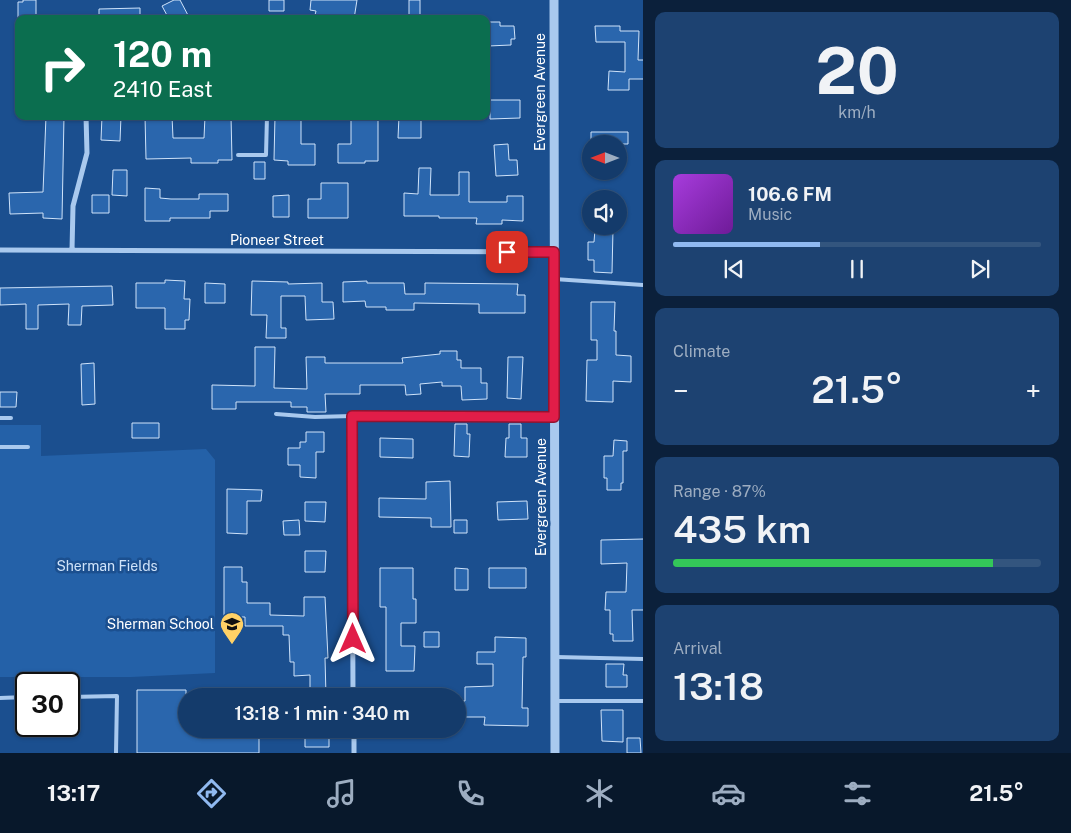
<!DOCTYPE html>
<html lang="en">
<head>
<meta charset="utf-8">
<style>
	:root { --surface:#143b6b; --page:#1d4271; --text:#f1f3f6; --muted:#9dadc1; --line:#33557e; --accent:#90b9f0 }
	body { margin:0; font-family:"Public Sans",sans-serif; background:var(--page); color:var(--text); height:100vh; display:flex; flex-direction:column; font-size:19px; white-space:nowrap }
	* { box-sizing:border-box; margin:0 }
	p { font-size:16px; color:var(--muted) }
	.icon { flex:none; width:28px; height:28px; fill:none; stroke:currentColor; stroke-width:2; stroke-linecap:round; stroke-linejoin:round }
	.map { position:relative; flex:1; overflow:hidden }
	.panel { display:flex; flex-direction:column; gap:12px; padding:12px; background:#0b203b; width:428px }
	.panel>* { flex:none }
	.hud { position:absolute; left:15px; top:15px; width:475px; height:105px; border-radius:10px; box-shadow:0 1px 4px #0004,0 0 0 1px var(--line); background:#0b6e4f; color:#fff; overflow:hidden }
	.needle { width:32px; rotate:270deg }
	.controls { position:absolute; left:582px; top:135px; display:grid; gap:10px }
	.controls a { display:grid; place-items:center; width:45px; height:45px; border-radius:50%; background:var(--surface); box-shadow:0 1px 4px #0004,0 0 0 1px var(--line); font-size:25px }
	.speed { position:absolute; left:15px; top:672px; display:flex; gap:10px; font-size:25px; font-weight:700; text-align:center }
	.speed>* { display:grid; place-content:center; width:65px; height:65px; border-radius:50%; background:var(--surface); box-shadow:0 1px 4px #0004,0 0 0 1px var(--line); line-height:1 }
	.speed .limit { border:2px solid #111; border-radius:8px; background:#fff; color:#111 }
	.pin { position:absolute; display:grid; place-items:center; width:42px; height:42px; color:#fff; margin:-21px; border-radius:10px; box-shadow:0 2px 8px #0006 }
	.me { position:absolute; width:55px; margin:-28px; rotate:0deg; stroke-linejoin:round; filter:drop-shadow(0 0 4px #0008) }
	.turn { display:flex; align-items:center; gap:18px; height:105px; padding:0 15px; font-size:22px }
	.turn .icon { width:65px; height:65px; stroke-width:2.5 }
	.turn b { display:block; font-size:35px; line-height:42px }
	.big { font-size:38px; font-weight:600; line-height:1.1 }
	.panel .card { flex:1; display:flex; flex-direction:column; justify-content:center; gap:8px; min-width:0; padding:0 18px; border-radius:10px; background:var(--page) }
	.panel .dial { align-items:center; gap:0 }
	.dial b { font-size:65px; line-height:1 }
	.song { display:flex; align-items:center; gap:15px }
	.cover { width:60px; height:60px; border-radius:8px; background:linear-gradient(135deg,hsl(280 70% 55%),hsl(280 70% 35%)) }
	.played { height:5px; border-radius:2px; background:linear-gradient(90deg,var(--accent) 40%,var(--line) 40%) }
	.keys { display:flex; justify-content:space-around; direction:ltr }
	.heat { display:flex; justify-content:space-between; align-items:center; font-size:28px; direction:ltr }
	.charge { height:8px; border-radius:4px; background:linear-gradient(90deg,#34c759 87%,var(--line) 0) }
	.trip { position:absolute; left:178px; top:688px; width:288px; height:50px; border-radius:25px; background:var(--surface); box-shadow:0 1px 4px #0004,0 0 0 1px var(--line); font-weight:600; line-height:50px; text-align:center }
	.tabs { display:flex; height:80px; justify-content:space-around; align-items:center; background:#08182b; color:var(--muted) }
	.tabs .icon { width:35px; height:35px }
	.tabs .on { color:var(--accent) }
	.tabs b { font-size:22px; color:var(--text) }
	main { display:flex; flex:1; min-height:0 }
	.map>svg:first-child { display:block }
	.green { fill:#2461a8 }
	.building { fill:#2a66ad; stroke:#cfe3fa }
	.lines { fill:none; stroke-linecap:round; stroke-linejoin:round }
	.service { stroke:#a9c9ee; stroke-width:4 }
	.minor { stroke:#a9c9ee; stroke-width:5 }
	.tertiary { stroke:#a9c9ee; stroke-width:9 }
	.route-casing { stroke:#92132f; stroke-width:12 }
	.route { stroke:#e11d48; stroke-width:9 }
	.labels { text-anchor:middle; stroke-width:5; stroke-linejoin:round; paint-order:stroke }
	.street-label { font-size:14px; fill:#fff; stroke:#1b4f8f }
	.park-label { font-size:14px; fill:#cfe3fa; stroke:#1b4f8f }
	.poi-label { font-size:14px; fill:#fff; stroke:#1b4f8f; text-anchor:end }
</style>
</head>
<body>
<main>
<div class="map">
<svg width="644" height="753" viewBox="0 0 644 753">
	<rect width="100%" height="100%" fill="#1b4f8f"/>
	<path class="green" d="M0 425H41V456L206 449 215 460V673L131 677H0Z"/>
	<path class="building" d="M23 0H36V19H18V2H23Z
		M174 0H180L190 19H169L162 6Z
		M269 0H284V11H269Z
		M311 0H357L354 19H314L316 11 310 10Z
		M409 0H420V19H409Z
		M140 8V19H99V9Z
		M487 22H500V26H514L515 39H511V45L488 46Z
		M595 26H620V31H639L638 60H644V79H629V90H608L609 71 625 72V42H596Z
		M490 100H520V118L490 119Z
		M46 116H64L62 219 43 218V213L10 214 9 193 43 192Z
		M102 116H121L120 141 101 140Z
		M145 116H172L173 138H204L205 116H231L232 160H218V163H191V158L146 159Z
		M275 116H301V144H315V165H288V161L274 160Z
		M351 116H378V161H365V163H338V144H351Z
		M399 116H421V138H398Z
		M591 132H628V144H591Z
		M508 144 509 160H517L518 175 496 176 494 145Z
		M254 162H265V179H254Z
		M419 168H431L430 195H459V172H469V202H507V196H523V221L502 220V224H476L477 218H439V216H404V193L418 194Z
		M113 170H127V196L112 195Z
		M321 183H348V218H308V199H321Z
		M145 188 160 189V198L171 199H199V194H228V211H210V218H170V221H145Z
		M92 195H109V213H92Z
		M289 195V217H273V196Z
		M595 229H613L612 273 594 272V260H588V242H594Z
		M165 280 185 281 184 299H190L189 320H185V329H165V308H136V283H165Z
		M252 281 288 282V284L322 283V302H333L334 319 306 320 305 296H281V328H286V338H266L267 315H251Z
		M367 281V283H404L405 294H425V283L518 284 517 295H525V313H479V304L414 303V310H386V307H366L365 301 343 302V282Z
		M205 283 225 284V303H205Z
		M112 286 113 305 82 306 81 325H68L69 304 38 305V329H26V304L0 305V288Z
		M591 302H615L614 331H616V355L631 356V382L613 381V402L586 401 587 360H597V340H591Z
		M255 347H275L274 388 307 389 306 357H325V363H403L402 358 440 354V351H457V360H461V368H481V383H487V399L462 400 461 386H442V382L420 384 421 394 406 395 405 385H360V394H325L326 412H307V407H291V402H236V409H212V385L255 386Z
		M508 357H523L521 399 507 398Z
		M94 363 95 404 82 405 81 364Z
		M0 392H17L16 407H0Z
		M132 423H159V438H132Z
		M455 424H467V434H470L469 457 454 456Z
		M509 424H521V438H527V457H505L506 438H509Z
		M306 432H324V452H316V478L300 477V465H288V448H300V442H306Z
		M380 438 413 439V458L380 457Z
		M614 440 627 441V451H623V483H621V490H607V478H604V456H613Z
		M450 481 451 527H431V518L379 517V498L426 499V482Z
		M227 489 262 490 261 501H247V534L227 533Z
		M527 501 528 519 498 520 497 502Z
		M305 502H326L325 522 305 521Z
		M299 520 300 535H284L283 521Z
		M454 520H467V533H454Z
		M644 539V610H632L633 641H613V634H610V610H605L606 592H626L627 563 601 564V540Z
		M305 551H326L325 572H305Z
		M224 567H242V582H247V603H270V615L304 616V597H325L328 658H325L326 696H310V675L294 676V662H290L289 635H283V626H245V617H224Z
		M380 568H413V599H416V623H401V646H415L414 671H386V607H380Z
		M455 568 468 569V590H455Z
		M489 568H526V588H489Z
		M424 632H439V647H424Z
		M495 637 526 638V657H523L522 708H528V726L484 725 485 717H456V701H465V687L493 686V664H477V652H495Z
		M606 664H624L623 675H627V687H606Z
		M137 690H186V729H259V753H137Z
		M601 710H623V742L602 741Z
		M305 731H329V747H305Z
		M627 738H640L641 753H627Z"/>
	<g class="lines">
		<path class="service" d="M238 155H266L267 116
			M554 279 644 285
			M276 414 315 417 352 416
			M0 418H11
			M0 447H28
			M556 657 644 659
			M69 697 117 696 116 753
			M0 698 26 697
			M556 701H644"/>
		<path class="minor" d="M0 250 554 252
			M72 250 73 206 87 153 86 116
			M353 696 352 416 554 417
			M354 729V753"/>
		<path class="tertiary" d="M554 0 555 753"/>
	</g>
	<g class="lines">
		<g class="route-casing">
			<path id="route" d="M353 639 352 416 554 417V252H507"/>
		</g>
		<use href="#route" class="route"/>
	</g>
	<defs>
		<g id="school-pin" transform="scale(1.25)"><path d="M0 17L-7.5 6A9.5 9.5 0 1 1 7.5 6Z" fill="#ffd166" stroke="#1b4f8f"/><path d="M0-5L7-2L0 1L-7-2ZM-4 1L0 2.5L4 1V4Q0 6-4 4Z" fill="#111"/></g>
	</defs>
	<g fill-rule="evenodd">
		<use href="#school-pin" x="232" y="624"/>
	</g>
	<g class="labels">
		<g class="street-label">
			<text transform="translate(540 92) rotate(-90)" y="5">Evergreen Avenue</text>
			<text x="277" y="245">Pioneer Street</text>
			<text transform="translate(541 497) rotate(-90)" y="5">Evergreen Avenue</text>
		</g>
		<g class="park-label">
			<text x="107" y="571">Sherman Fields</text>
		</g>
		<g class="poi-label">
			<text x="214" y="629">Sherman School</text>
		</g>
	</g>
</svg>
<div class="controls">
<a><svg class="needle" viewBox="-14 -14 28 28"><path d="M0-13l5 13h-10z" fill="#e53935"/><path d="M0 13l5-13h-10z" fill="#9dadc1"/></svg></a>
<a><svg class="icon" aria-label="sound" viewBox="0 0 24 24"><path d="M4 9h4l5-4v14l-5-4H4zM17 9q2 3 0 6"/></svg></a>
</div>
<div class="speed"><div class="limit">30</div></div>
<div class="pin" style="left:507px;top:252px;background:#d93025"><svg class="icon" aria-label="arrive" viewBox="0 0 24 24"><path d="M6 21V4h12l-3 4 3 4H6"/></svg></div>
<svg class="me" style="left:353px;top:639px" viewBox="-20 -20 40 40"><path d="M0-17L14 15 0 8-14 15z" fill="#e11d48" stroke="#fff" stroke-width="4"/></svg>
<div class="trip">13:18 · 1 min · 340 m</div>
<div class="hud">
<div class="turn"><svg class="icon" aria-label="right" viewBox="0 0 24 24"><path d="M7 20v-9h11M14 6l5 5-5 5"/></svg><div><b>120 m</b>2410 East</div></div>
</div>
</div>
<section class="panel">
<div class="card dial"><b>20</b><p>km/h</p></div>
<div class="card">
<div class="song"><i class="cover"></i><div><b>106.6 FM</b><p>Music</p></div></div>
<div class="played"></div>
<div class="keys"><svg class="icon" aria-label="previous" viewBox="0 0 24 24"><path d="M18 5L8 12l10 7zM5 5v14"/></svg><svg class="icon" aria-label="pause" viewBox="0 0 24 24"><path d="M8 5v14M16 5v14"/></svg><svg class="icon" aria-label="next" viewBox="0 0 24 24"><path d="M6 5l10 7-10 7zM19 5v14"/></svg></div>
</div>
<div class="card"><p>Climate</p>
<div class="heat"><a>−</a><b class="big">21.5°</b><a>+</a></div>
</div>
<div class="card"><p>Range · 87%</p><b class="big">435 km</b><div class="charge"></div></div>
<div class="card"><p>Arrival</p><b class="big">13:18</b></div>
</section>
</main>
<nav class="tabs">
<b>13:17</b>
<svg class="icon on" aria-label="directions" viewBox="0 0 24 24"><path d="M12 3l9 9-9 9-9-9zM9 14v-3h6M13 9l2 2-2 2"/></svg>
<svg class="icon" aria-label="music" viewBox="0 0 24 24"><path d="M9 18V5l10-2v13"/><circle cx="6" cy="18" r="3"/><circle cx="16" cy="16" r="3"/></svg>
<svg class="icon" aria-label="phone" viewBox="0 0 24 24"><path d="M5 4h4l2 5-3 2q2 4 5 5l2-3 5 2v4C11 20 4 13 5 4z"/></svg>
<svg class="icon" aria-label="climate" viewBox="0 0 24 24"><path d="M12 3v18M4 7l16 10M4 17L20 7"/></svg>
<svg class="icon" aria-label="car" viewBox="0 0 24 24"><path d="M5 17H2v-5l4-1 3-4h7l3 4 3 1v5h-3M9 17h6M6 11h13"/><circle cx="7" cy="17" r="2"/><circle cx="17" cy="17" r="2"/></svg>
<svg class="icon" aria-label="filters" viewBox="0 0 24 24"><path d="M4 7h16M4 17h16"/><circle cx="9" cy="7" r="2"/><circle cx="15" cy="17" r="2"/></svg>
<b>21.5°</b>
</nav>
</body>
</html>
